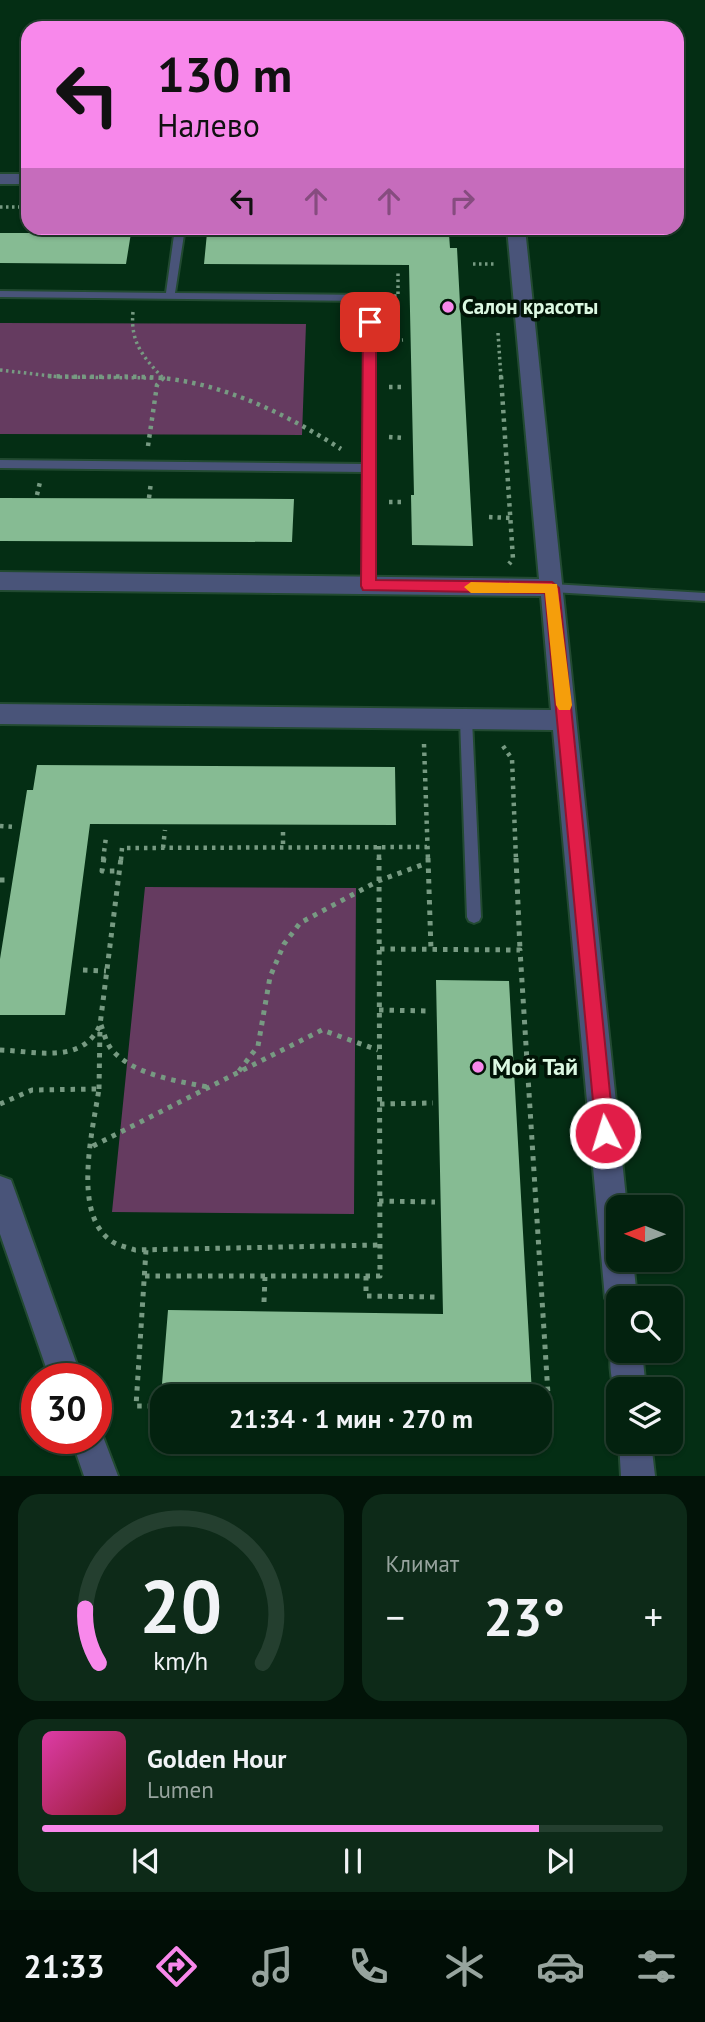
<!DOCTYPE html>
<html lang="ru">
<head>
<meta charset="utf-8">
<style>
	:root { --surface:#03220f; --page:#0d2a18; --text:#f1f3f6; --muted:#97a49e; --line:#243f2f; --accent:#f888eb }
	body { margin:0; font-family:"PT Sans",sans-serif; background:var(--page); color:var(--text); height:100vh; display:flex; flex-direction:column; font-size:26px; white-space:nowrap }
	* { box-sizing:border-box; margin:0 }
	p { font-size:23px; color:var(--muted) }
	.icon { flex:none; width:38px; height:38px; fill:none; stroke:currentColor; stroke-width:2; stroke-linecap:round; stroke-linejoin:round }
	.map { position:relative; height:1476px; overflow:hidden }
	.sheet { display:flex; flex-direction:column; gap:18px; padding:18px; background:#021308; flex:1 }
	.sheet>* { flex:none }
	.guide { position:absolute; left:21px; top:21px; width:663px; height:214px; border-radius:21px; box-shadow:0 2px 5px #0004,0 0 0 2px var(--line); background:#f888eb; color:#111; overflow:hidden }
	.needle { width:46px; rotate:271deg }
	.controls { position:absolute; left:606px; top:1195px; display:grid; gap:14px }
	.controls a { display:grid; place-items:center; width:77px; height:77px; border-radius:14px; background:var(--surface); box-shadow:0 2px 5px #0004,0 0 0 2px var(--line); font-size:35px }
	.speed { position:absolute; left:21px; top:1363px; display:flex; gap:14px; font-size:35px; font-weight:700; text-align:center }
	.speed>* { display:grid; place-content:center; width:91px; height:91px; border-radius:50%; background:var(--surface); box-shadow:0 2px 5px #0004,0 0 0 2px var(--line); line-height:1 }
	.speed .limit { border:10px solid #d22; background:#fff; color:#111 }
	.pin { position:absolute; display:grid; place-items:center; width:60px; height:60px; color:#fff; margin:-30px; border-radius:14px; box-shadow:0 4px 10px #0006 }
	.me { position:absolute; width:77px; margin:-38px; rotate:355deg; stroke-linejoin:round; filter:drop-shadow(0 0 5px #0008) }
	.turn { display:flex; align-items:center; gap:24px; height:147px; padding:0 21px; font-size:32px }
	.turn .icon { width:91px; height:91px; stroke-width:2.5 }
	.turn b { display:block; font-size:49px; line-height:60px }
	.lanes { display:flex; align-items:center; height:66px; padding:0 21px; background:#0003; justify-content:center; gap:35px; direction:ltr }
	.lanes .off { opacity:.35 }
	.big { font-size:52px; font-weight:700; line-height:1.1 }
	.sheet .card { flex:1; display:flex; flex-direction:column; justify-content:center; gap:10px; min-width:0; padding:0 24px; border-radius:21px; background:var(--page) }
	.sheet .dial { align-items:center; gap:0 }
	.dial svg { height:182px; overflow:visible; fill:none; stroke:var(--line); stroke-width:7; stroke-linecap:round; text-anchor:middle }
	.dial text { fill:var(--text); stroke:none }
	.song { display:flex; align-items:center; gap:21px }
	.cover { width:84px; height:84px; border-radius:10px; background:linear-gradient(135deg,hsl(320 70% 55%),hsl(350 70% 35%)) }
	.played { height:7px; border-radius:4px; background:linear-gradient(90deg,var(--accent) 80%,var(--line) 80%) }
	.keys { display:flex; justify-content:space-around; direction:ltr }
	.heat { display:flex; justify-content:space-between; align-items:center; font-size:38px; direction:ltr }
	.sheet .tiles { flex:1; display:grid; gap:18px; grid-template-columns:1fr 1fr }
	.card:last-child { grid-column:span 2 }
	.trip { position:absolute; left:150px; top:1384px; width:402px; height:70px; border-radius:21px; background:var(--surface); box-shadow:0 2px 5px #0004,0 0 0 2px var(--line); font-weight:700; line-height:70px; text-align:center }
	.dock { display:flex; height:112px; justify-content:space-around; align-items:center; background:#010e06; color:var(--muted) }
	.dock .icon { width:49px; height:49px }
	.dock .selected { color:var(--accent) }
	.dock b { font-size:32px; color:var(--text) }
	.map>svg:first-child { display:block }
	.green { fill:#653b60 }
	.building { fill:#86bb93 }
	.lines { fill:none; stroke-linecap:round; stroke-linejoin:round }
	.service-casing { stroke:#224a31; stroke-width:4 }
	.minor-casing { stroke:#224a31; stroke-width:4 }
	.path-far2 { stroke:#779a82; stroke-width:3.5; stroke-dasharray:2.5 3.5; stroke-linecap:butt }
	.path-far1 { stroke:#779a82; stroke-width:4.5; stroke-dasharray:3.5 5; stroke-linecap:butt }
	.path { stroke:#779a82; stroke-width:5; stroke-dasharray:4.5 6; stroke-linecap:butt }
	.service { fill:#495479; fill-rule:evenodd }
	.minor { fill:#495479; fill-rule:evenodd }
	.route { fill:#e11d48; stroke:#92132f; stroke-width:2 }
	.slow { fill:#f59e0b }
	.poi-dot { fill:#f888eb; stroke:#011306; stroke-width:2.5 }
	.labels { text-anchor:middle; stroke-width:7; stroke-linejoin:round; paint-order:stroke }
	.far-poi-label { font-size:21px; font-weight:bold; fill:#dcf8e2; stroke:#011306; text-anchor:start }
	.poi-label { font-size:24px; font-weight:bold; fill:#dcf8e2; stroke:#011306; text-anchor:start }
</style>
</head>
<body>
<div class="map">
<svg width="705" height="1476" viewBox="0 0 705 1476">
	<rect width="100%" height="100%" fill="#042e14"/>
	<path class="green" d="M0 323 306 324 302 435 0 434Z
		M145 887 356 888 354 1214 112 1212Z"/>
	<path class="building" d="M0 233H131L126 264 0 263Z
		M207 233 449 234 450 248H457L473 546 412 545 411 495H414L409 265 204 264Z
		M0 498 294 499 292 542 0 541Z
		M37 765 395 767 396 825 90 824 65 1015H0V959L27 790H33Z
		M436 980 509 981 532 1394 494 1393V1396H161L168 1310 443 1314Z"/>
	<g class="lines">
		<g class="service-casing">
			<path id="service" d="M175 228H185L175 293 370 295 375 298V586L373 589H365L363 586 364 472 0 468V460L364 464 365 301 0 297V291L166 293Z
				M552 584 705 593V601L552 592 546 588Z
				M466 714 470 716 472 719 481 917 479 921 474 923 469 921 467 917 460 719 462 716Z"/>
		</g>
		<g class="minor-casing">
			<path id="minor" d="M0 174H28V184H0Z
				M507 228H525L627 1208H618V1260H633L637 1298H618V1312L610 1309 605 1298 553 730 0 724V704L551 710 541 596 0 590V572L539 579Z
				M0 1176 11 1180 15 1191 82 1379H50L0 1234Z
				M618 1339V1351H642L646 1390H618V1399C611 1384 605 1351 618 1339Z
				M96 1425 99 1426 118 1476H84L71 1438H96Z
				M619 1442H651L655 1476H621Z"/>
		</g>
		<path class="path-far2" d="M0 207H28
			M473 264H494
			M388 296H398V271
			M133 312C130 342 143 357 163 378
			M498 333 501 378
			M390 341 403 340
			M0 370 60 377 153 378"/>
		<path class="path-far1" d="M48 376C86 378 124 375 162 378 225 384 288 415 341 449
			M501 376 513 559 509 564
			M389 387H404
			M389 437 405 438
			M148 446 157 385 163 378 161 376
			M37 495 40 482
			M149 498 151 482
			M389 502H406
			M489 517 511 518
			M424 744 428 860
			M503 746 512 759 516 860
			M0 826 15 827
			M283 832V846
			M379 846V860
			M163 848 165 830
			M103 860 106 837
			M121 860 122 848 427 847"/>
		<path class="path" d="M104 858 102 871H119
			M428 858 431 950
			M516 858 520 950
			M0 880H5
			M380 949 520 950 549 1410H541
			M83 970 106 971
			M379 1010 430 1011
			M101 1025C104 1033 106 1043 112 1050 134 1075 177 1081 208 1087
			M0 1050C36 1051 82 1065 100 1025L121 858
			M239 1071 258 1046 270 977 284 944 300 923 378 881 427 863
			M99 1089 100 1027
			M0 1104 32 1090 99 1089C93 1129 72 1212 110 1240 117 1246 127 1247 135 1250L380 1245
			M380 1104 433 1103
			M93 1146 322 1030 378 1050
			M379 1201 435 1202
			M146 1250 136 1406H163
			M145 1276H380L379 858
			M366 1276V1296L436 1297
			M264 1302 265 1277"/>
		<use href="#service" class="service"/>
		<use href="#minor" class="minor"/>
	</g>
	<path class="route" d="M370 318 376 322V580L552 582 559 588 614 1133 612 1140 605 1143 598 1140 596 1133 545 593 363 590 361 586 363 322Z"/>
	<path class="slow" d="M471 582 557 584 572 705 570 710H559L556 705 545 593H471L464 587Z"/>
	<g class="poi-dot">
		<circle cx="448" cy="307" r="7"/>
		<circle cx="478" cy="1067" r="7"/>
	</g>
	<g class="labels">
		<g class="far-poi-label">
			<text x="462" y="314">Салон красоты</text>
		</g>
		<g class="poi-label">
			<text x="492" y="1075">Мой Тай</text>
		</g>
	</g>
</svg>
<div class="controls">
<a><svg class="needle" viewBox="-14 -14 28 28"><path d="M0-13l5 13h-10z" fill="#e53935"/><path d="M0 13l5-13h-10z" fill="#97a49e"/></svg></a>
<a><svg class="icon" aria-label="search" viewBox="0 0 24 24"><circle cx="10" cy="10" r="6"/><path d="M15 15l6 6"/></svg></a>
<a><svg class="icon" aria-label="layers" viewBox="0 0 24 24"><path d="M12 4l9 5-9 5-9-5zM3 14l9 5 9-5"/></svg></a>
</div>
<div class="speed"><div class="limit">30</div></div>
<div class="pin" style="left:370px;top:322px;background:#d93025"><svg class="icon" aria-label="arrive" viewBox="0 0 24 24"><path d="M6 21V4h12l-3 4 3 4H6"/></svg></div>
<svg class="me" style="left:605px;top:1133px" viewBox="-20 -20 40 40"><circle r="17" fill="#e11d48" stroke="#fff" stroke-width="3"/><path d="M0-11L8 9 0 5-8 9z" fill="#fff"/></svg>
<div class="trip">21:34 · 1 мин · 270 m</div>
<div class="guide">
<div class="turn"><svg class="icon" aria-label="left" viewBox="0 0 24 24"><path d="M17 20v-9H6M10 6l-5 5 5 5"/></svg><div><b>130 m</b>Налево</div></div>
<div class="lanes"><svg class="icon" aria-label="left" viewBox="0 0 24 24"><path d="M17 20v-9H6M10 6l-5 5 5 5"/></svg><svg class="icon off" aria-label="ahead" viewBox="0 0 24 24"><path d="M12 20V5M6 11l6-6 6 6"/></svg><svg class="icon off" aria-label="ahead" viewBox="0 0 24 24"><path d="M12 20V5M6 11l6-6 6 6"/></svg><svg class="icon off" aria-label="right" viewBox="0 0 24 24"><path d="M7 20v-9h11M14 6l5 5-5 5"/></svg></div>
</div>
</div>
<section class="sheet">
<div class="tiles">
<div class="card dial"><svg viewBox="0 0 100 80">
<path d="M14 69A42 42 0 1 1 86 69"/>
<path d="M14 69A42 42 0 0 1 8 45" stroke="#f888eb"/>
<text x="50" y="56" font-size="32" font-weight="700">20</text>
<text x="50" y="72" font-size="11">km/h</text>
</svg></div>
<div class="card"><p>Климат</p>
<div class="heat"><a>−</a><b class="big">23°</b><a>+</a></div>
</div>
<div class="card">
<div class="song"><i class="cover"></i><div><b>Golden Hour</b><p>Lumen</p></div></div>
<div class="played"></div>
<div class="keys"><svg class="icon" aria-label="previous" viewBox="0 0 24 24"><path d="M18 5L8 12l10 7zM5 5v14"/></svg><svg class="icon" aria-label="pause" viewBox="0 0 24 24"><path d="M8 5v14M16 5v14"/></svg><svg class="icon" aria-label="next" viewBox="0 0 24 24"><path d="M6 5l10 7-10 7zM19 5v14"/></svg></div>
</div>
</div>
</section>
<nav class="dock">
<b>21:33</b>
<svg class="icon selected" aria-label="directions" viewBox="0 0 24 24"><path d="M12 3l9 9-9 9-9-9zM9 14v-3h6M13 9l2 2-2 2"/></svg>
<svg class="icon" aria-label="music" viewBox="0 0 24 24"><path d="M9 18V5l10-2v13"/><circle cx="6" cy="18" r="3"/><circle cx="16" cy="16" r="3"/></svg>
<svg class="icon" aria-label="phone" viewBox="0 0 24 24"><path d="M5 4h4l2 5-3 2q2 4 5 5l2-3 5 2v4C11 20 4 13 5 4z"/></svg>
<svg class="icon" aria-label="climate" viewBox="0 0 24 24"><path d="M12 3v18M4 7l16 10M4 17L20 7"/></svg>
<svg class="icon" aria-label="car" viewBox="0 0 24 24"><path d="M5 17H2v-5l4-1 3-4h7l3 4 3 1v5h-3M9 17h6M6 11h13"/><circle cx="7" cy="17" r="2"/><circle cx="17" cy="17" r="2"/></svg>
<svg class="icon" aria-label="filters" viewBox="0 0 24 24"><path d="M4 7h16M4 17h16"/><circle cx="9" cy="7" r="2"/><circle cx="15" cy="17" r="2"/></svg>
</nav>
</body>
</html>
